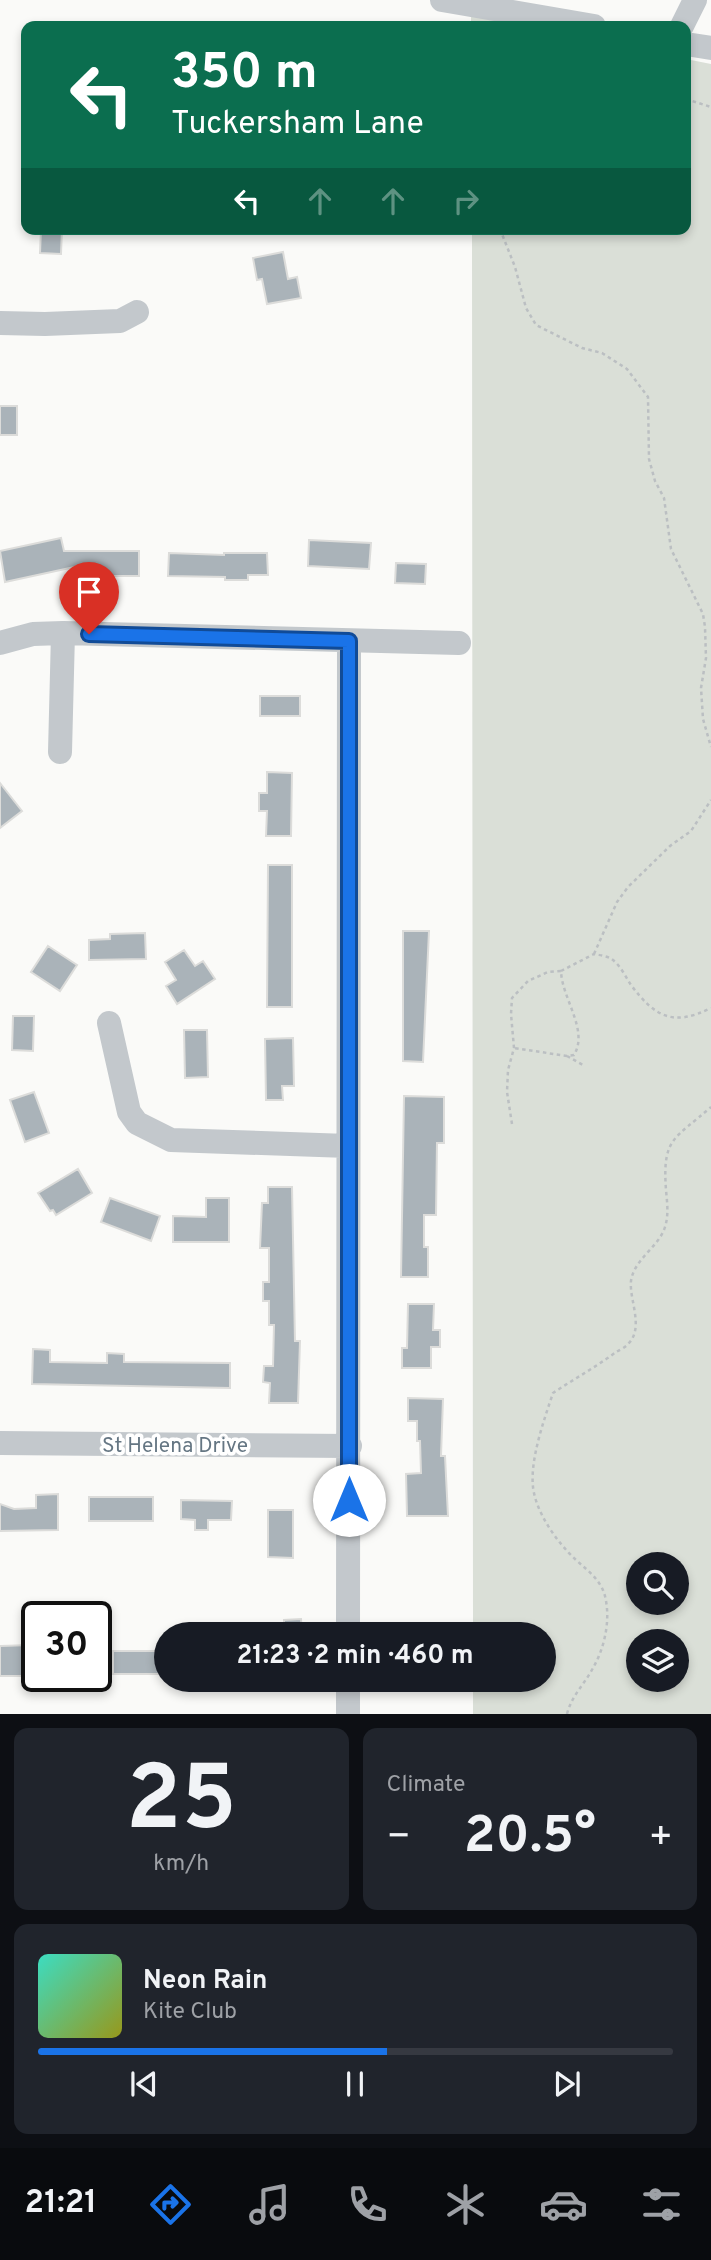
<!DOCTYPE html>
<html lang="en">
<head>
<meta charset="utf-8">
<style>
	:root { --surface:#171b24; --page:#20242c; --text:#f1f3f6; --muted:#9ea1a6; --line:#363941; --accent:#1a73e8 }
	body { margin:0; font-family:Overpass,sans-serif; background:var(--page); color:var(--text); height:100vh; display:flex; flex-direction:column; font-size:26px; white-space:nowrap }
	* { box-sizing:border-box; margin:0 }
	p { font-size:23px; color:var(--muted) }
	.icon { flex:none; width:38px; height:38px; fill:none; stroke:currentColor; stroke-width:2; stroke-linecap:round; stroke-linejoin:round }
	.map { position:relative; height:1714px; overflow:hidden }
	.sheet { display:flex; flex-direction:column; gap:14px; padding:14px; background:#0d0f14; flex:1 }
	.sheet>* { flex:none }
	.hud { position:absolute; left:21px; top:21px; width:670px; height:214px; border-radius:14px; box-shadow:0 4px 10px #0003; background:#0b6e4f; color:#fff; overflow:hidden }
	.fabs { position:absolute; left:626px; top:1552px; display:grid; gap:14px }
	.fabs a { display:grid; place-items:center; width:63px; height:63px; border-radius:50%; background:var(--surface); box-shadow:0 4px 10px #0003; font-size:35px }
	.speed { position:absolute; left:21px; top:1601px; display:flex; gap:14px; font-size:35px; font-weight:700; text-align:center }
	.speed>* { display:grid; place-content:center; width:91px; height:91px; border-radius:50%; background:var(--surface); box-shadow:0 4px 10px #0003; line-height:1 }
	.speed .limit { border:4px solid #111; border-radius:10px; background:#fff; color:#111 }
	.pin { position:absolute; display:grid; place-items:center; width:60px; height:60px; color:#fff; margin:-72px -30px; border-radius:50% 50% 50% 0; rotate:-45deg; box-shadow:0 0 7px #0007 }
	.pin .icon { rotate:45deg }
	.me { position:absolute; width:77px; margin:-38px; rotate:0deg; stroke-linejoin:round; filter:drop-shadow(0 0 5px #0008) }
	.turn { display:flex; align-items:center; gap:24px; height:147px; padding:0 35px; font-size:32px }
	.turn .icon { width:91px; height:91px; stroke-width:2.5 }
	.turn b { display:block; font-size:49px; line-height:60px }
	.lanes { display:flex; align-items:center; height:66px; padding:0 35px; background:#0003; justify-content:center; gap:35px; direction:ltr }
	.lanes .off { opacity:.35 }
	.big { font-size:52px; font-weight:700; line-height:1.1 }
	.sheet .tile { flex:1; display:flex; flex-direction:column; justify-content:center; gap:10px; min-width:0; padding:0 24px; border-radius:14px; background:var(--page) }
	.sheet .dial { align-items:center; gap:0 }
	.dial b { font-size:91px; line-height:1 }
	.song { display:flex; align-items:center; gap:21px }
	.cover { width:84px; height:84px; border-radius:10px; background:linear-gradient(135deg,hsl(170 70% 55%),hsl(60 70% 35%)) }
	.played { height:7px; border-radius:4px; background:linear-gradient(90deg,var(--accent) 55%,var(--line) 55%) }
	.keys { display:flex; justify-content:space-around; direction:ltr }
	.heat { display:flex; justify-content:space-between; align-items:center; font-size:38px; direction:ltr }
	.sheet .tiles { flex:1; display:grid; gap:14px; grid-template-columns:1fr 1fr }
	.tile:last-child { grid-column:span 2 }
	.trip { position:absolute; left:154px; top:1622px; width:402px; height:70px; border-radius:35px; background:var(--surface); box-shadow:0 4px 10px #0003; font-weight:700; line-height:70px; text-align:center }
	.dock { display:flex; height:112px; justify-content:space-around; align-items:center; background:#090b0e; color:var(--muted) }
	.dock .icon { width:49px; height:49px }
	.dock .current { color:var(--accent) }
	.dock b { font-size:32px; color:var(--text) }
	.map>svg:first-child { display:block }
	.green { fill:#dadfd7; fill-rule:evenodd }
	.building { fill:#aab3b9; stroke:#dcdcda; stroke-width:2 }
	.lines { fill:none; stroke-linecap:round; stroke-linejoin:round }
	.path { stroke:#bbbfc2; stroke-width:2.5; stroke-dasharray:3.5 3.5; stroke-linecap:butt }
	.minor { stroke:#c3c8cc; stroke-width:24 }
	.route-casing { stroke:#114b97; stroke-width:18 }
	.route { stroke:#1a73e8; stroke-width:12 }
	.labels { text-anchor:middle; stroke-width:7; stroke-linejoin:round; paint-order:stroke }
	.street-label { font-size:21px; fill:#657683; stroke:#fff }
</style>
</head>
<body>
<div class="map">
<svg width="711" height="1714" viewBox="0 0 711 1714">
	<rect width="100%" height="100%" fill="#fafaf8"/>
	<path class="green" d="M471 12 530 26H471Z
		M686 59 711 64V1714H473V1680H544V1634H473L472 229H686ZM639 1564H677V1603H639ZM639 1642H677V1680H639Z"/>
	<path class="building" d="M41 229H62L61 254 40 253Z
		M283 252 288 279 297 277 301 298 267 304 262 279 257 280 253 258Z
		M0 406H17V435H0Z
		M61 538 64 551H139V576H79V566L5 582 0 551Z
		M309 540 371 543 369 569 308 566Z
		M169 553 224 555V553H267L268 575H248V580H225V577L168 576Z
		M396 563 426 564 425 584 395 583Z
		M260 696H300V716H260Z
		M267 772 292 773 291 836H266L267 811H259V793H267Z
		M0 783 22 811 0 828Z
		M268 865H292V1007H267Z
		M403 931H429L423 1062 403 1061Z
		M145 933 146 959 89 960V940L110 939V934Z
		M48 946 77 965 60 991 31 972Z
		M184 950 195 966 203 961 215 979 177 1004 166 986 176 980 165 962Z
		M13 1016H34L33 1051 12 1050Z
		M184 1030H207L208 1077 185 1078Z
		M293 1038 294 1086H282L283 1100H266L265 1039Z
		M34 1092 49 1133 25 1142 10 1100Z
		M404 1096 444 1097V1143H437L436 1215H424V1247H428V1277H401Z
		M78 1169 92 1193 56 1215 53 1210 50 1211 38 1193Z
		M268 1187H292L295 1341H300L298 1403H269L270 1383 263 1382 264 1366H273L274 1325H269V1301H263V1282H269V1248H260L262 1203H268Z
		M110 1198 160 1216 151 1241 101 1222Z
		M206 1198H229V1242H173V1216L206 1217Z
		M408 1304H434L433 1330H440V1347H431V1368H402V1348H407Z
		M33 1349 50 1350V1362L107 1363V1353L124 1354V1362L230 1363V1388L32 1384Z
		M408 1398 443 1399 441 1456H445L448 1516H407L406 1474 421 1473 420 1441H417V1421H408Z
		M58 1494V1530L0 1531V1504L14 1509 36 1508V1495Z
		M89 1497H153V1521H89Z
		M181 1500 232 1501 231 1520H208V1530H195V1520L181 1519Z
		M268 1510H293V1558L268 1557Z
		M301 1619 302 1634H284V1620Z
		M31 1645V1676H0V1646Z
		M113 1651H166V1674H113Z"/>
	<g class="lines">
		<path class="path" d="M686 99 711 107
			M500 229 515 267 526 308 536 325 582 348 602 353 627 369 648 397 649 459 655 481 664 498 671 549 703 614 705 627 706 658 701 688 703 719 711 747
			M594 954 617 902 628 887 670 846 691 831 711 800
			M561 971 594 954C599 955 606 956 610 958 620 964 625 976 631 985 655 1017 673 1027 711 1008
			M567 1056 583 1065
			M512 1124 507 1092 508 1070 514 1048 511 1014 512 998 528 981 548 972 561 971C562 999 589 1030 574 1055L567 1056 514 1048
			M567 1714C572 1695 584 1685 593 1668 604 1649 610 1623 606 1601 603 1581 589 1572 575 1559 557 1542 536 1513 533 1487 530 1459 544 1420 553 1393 574 1379 596 1367 616 1352 620 1350 626 1347 629 1343 644 1327 629 1299 631 1281 634 1259 659 1247 665 1227 669 1214 667 1202 666 1190 662 1137 675 1139 711 1107"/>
		<path class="minor" d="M442 0 594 26
			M682 26 695 0
			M686 44 711 48
			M0 323 45 324 120 321 137 312
			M0 643 33 634 63 633 459 643
			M60 752 63 633
			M109 1023 129 1112 137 1123 171 1140 348 1146
			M0 1443 350 1446
			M348 1634 349 641
			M348 1714V1680"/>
	</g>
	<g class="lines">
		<g class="route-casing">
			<path id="route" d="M89 634 349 641V1500"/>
		</g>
		<use href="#route" class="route"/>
	</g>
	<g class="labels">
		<g class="street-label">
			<text x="175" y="1452">St Helena Drive</text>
		</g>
	</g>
</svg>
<div class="fabs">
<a><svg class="icon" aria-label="search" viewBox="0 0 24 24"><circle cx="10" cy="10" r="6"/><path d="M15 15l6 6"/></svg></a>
<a><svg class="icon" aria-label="layers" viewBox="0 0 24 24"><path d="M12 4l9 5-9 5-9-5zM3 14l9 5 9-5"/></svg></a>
</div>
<div class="speed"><div class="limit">30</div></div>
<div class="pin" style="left:89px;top:634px;background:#d93025"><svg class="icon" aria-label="arrive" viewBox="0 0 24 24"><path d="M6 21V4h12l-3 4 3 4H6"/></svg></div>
<svg class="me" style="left:349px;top:1500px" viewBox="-20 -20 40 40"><circle r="19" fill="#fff"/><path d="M0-13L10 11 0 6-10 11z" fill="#1a73e8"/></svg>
<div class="trip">21:23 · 2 min · 460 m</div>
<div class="hud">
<div class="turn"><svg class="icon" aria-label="left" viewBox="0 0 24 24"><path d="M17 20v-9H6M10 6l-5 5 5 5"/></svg><div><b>350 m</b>Tuckersham Lane</div></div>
<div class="lanes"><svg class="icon" aria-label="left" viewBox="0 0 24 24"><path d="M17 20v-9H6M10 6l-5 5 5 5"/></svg><svg class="icon off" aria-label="ahead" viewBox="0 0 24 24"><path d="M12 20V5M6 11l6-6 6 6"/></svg><svg class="icon off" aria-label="ahead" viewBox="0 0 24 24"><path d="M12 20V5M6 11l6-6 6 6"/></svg><svg class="icon off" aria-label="right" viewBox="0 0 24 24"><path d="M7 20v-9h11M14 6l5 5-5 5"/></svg></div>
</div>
</div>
<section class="sheet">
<div class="tiles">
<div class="tile dial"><b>25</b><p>km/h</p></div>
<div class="tile"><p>Climate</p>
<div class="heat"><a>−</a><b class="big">20.5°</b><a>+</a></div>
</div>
<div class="tile">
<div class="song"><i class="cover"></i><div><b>Neon Rain</b><p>Kite Club</p></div></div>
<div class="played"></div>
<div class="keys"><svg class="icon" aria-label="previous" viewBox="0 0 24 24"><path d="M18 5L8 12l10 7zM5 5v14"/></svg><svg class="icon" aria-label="pause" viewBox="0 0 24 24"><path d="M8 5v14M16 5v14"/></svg><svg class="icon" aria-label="next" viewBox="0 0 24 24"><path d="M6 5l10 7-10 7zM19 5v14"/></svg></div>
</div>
</div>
</section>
<nav class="dock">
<b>21:21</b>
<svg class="icon current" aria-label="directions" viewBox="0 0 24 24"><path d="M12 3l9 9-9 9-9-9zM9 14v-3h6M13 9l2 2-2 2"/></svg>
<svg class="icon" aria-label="music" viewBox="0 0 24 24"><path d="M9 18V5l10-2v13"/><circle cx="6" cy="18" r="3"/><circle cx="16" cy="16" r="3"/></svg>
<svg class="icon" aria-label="phone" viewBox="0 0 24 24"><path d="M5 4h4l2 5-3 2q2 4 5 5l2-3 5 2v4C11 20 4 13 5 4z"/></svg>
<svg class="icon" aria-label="climate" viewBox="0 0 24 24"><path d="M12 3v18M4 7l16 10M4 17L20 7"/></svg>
<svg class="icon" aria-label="car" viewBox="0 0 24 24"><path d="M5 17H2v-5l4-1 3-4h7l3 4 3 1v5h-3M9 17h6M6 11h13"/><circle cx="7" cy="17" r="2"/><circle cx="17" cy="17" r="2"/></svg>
<svg class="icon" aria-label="filters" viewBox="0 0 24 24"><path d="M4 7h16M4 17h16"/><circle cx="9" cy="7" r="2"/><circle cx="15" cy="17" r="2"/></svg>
</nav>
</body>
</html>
